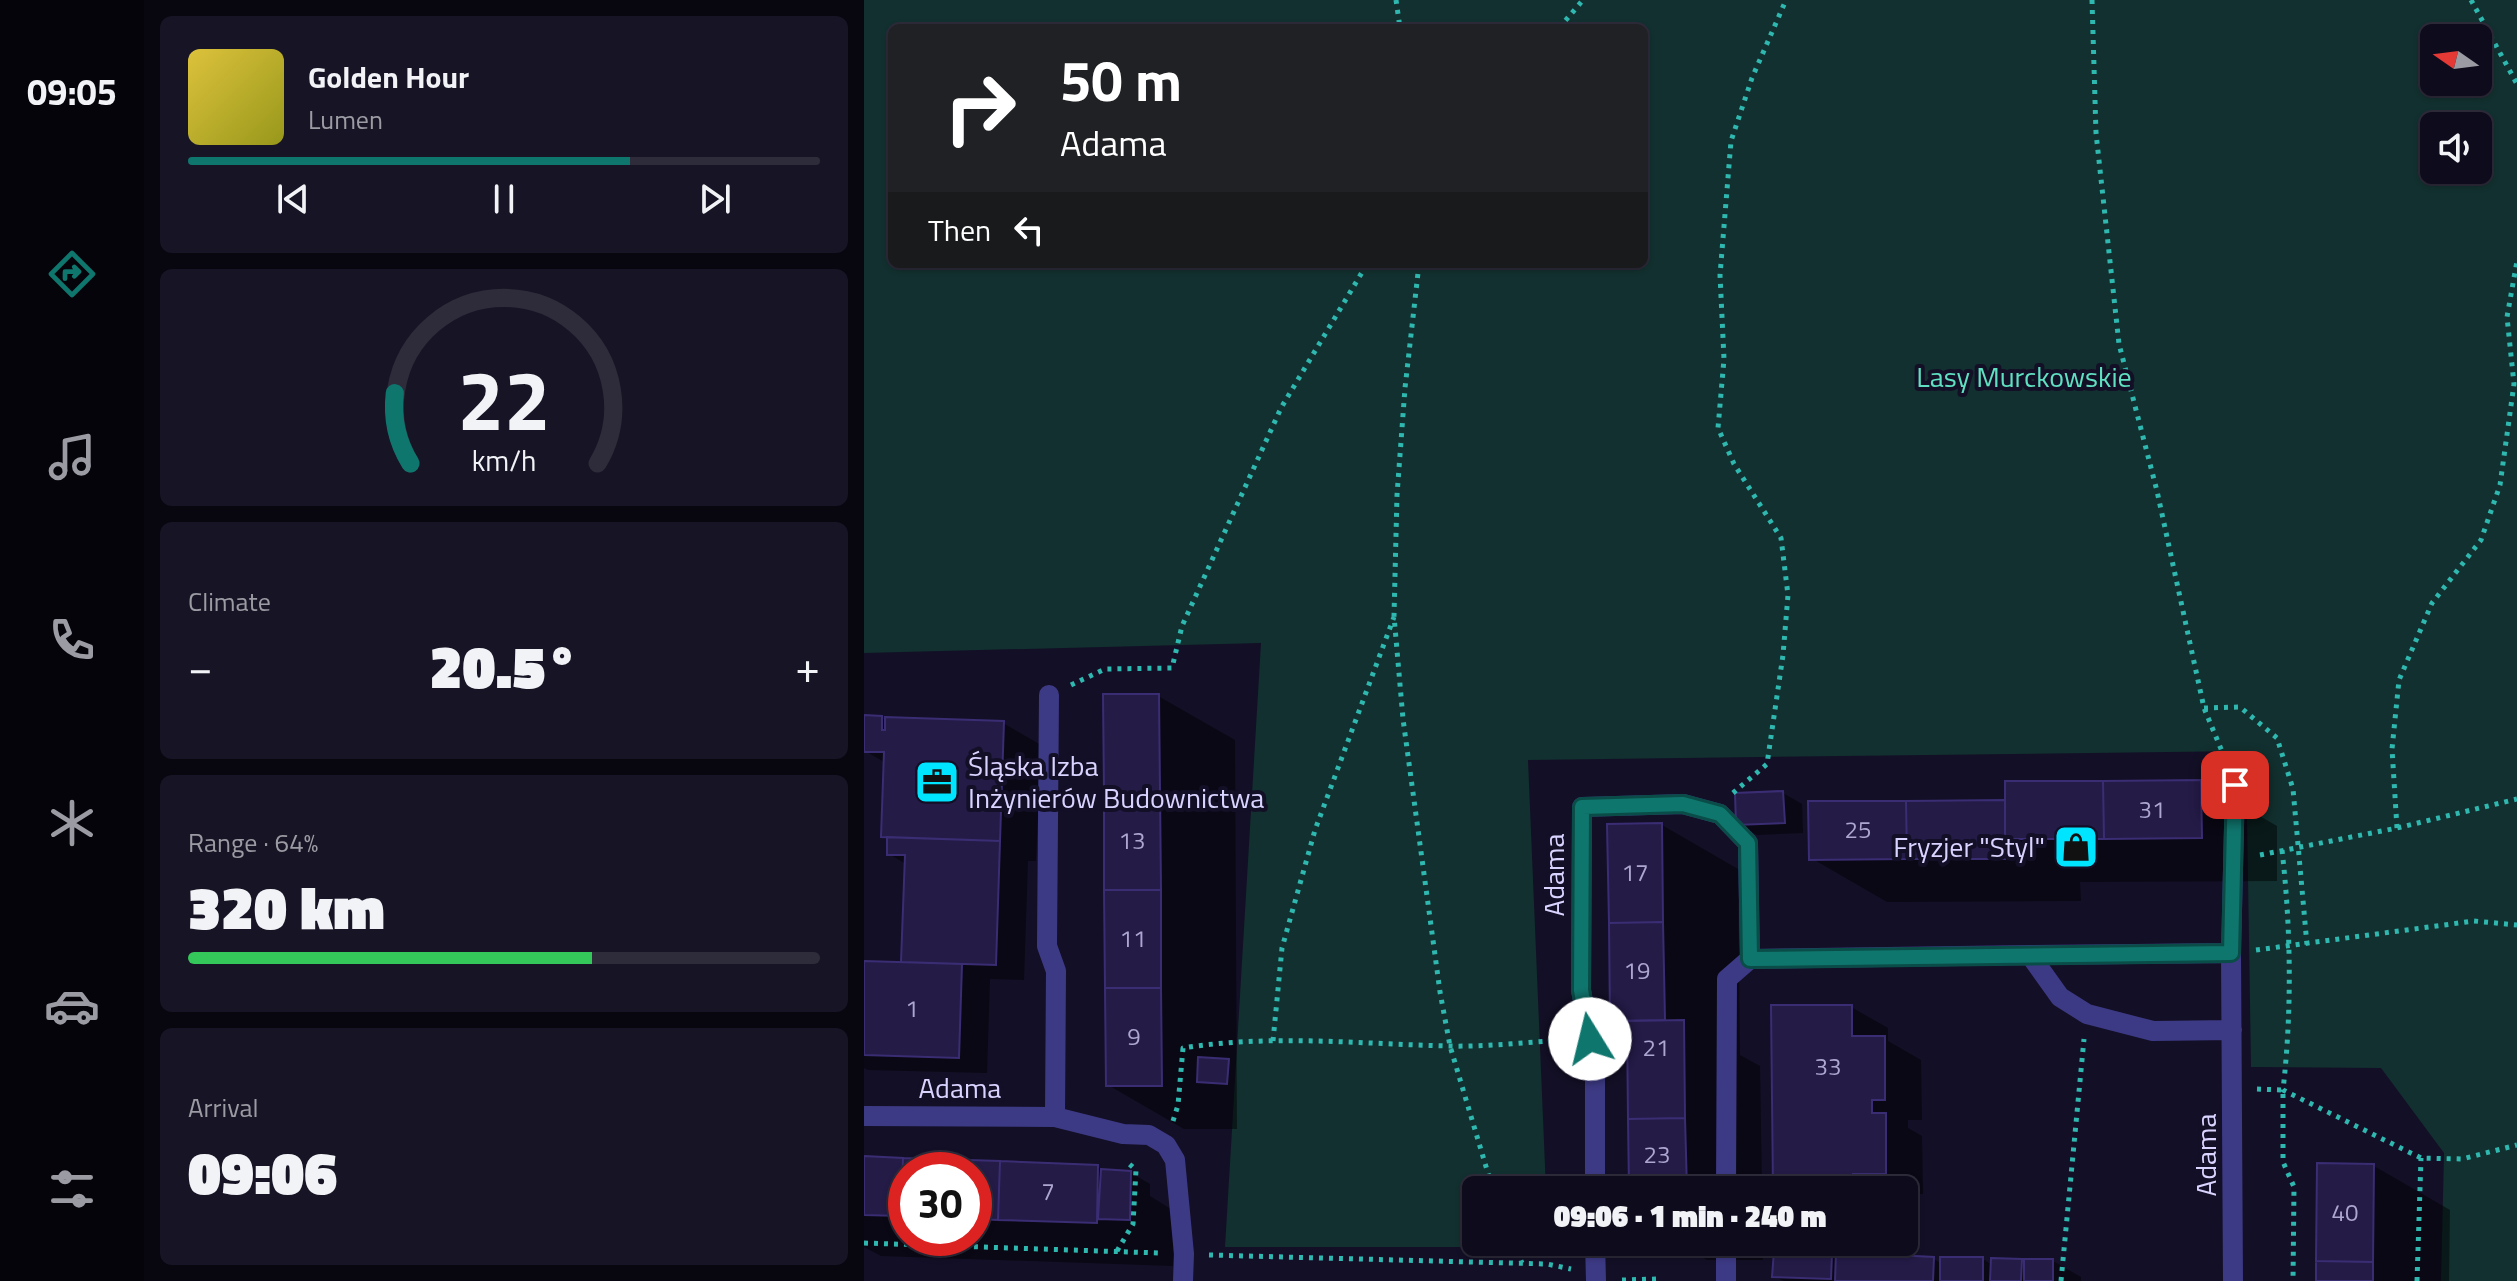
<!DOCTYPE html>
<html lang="en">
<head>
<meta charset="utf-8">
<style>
	:root { --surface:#0e0b1c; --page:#171425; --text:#f1f3f6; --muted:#9b9ba3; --line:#2e2b3b; --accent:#0f766e }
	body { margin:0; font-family:"Titillium Web",sans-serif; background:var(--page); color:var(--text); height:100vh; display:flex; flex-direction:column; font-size:30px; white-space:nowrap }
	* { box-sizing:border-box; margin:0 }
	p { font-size:26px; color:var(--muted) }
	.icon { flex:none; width:44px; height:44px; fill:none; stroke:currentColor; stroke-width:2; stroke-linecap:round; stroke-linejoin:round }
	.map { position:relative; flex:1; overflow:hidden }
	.panel { display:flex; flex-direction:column; gap:16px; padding:16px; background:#08060f; width:720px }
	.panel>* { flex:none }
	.banner { position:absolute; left:24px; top:24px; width:760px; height:244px; border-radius:12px; box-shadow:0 2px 6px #0004,0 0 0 2px var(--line); background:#202124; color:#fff; overflow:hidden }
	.needle { width:52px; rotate:284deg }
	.buttons { position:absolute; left:1556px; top:24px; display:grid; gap:16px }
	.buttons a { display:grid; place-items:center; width:72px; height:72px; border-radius:12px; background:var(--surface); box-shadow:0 2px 6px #0004,0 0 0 2px var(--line); font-size:40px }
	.speed { position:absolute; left:24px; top:1152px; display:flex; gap:16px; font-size:40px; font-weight:700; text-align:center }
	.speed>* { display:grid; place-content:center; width:104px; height:104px; border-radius:50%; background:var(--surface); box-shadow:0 2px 6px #0004,0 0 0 2px var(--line); line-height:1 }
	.speed .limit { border:12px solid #d22; background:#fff; color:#111 }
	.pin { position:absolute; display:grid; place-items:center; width:68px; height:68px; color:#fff; margin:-34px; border-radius:16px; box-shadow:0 4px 12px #0006 }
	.me { position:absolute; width:88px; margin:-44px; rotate:351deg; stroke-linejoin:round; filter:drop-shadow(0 0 6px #0008) }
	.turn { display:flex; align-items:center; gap:28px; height:168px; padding:0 40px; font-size:36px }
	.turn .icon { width:104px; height:104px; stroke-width:2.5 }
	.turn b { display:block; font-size:56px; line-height:68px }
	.then { display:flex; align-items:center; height:76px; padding:0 40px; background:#0003; gap:16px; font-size:30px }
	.big { font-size:60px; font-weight:800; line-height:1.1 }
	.panel .tile { flex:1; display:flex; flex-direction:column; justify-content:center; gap:12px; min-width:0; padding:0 28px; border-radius:12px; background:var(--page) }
	.panel .dial { align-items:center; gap:0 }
	.dial svg { height:208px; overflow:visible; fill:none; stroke:var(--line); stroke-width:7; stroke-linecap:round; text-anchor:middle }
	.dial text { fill:var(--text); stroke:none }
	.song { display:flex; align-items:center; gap:24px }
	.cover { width:96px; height:96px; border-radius:12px; background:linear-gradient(135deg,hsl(50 70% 55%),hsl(60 70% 35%)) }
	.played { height:8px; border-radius:4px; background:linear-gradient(90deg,var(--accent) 70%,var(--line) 70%) }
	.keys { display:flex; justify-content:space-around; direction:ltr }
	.heat { display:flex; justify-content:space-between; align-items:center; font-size:44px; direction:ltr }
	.charge { height:12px; border-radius:6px; background:linear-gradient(90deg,#34c759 64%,var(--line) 0) }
	.trip { position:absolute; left:598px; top:1176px; width:456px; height:80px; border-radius:12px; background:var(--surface); box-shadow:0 2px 6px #0004,0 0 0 2px var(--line); font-weight:800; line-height:80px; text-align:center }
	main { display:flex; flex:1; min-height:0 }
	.tab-bar { display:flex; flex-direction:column; width:144px; justify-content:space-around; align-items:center; background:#06040b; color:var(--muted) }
	.tab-bar .icon { width:56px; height:56px }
	.tab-bar .current { color:var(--accent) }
	.tab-bar b { font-size:36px; color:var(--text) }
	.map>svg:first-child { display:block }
	.green { fill:#12302f; fill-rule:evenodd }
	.shadow { fill:#0007; fill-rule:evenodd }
	.building { fill:#241b47; stroke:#3b2d73; stroke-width:2 }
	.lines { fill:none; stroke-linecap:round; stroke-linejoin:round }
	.path { stroke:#2fb8b0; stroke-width:5; stroke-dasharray:4 6; stroke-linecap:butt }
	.minor { stroke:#3d3a85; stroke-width:20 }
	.route-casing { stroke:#0a4d48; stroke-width:20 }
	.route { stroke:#0f766e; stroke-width:14 }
	.labels { text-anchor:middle; stroke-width:8; stroke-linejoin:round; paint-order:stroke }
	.number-label { font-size:24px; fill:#aca6d1 }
	.park-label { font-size:28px; fill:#5fe0c0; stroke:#130f26 }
	.poi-label { font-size:28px; fill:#d9d4ff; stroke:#130f26; text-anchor:start }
	.street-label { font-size:28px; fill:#d9d4ff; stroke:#130f26 }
</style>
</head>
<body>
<main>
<nav class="tab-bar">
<b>09:05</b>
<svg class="icon current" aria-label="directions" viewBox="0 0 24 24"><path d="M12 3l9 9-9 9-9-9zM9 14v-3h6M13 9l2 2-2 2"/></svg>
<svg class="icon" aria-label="music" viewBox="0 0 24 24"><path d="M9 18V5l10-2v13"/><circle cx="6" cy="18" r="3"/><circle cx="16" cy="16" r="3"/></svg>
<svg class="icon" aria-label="phone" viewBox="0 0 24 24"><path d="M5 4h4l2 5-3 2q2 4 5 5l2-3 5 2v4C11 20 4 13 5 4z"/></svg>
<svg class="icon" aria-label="climate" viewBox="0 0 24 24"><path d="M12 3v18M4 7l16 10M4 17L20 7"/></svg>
<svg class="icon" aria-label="car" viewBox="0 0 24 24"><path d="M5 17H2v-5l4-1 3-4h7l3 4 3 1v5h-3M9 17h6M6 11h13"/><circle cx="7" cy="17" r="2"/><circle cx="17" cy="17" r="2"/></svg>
<svg class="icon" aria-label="filters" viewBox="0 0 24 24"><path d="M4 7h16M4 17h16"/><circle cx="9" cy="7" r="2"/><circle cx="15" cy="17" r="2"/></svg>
</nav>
<section class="panel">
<div class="tile">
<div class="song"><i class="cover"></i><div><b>Golden Hour</b><p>Lumen</p></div></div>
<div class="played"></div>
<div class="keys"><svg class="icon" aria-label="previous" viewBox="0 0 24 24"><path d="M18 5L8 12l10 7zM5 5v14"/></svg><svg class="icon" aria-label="pause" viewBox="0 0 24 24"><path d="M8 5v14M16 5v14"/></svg><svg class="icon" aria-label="next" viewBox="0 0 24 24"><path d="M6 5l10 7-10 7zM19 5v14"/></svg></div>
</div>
<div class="tile dial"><svg viewBox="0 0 100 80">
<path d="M14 69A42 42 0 1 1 86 69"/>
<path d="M14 69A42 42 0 0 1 8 42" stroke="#0f766e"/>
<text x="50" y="56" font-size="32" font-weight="700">22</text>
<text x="50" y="72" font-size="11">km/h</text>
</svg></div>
<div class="tile"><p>Climate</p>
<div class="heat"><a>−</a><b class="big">20.5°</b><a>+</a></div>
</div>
<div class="tile"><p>Range · 64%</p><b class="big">320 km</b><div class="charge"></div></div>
<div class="tile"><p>Arrival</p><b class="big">09:06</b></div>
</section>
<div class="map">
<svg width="1653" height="1281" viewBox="0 0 1653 1281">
	<rect width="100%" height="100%" fill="#130f26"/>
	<path class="green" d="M0 0H1653V1281H1577L1580 1153 1517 1068 1387 1067 1382 751 664 760 682 1190H612V1242H684L685 1247H361L397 643 0 653ZM28 28H780V264H28ZM1570 38H1614V82H1570ZM1570 126H1614V170H1570Z"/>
	<path class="shadow" d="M294 696 371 740 373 1129H320L244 1085Z
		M18 718 23 721 139 723 177 745 172 861H164L160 980 126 979 123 1073 4 1070 0 1068V963L39 964 42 864 25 854V840L19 836 22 763 1 751Z
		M1337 782 1413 826V881L1216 882 1217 901 1023 902 947 858 1143 802Z
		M919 793 938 804 939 833 893 835 874 824Z
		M798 825 874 869 876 1055 896 1066 898 1190H767L765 1029 748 1020Z
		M987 1007 1024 1028V1041L1057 1060 1058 1120H1044V1128L1058 1136 1059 1194H1040V1190H911Z
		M0 1159 234 1167 243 1172 267 1173 286 1184V1196L310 1211 309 1266 17 1256 0 1247ZM42 1170H110V1238H42Z
		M1510 1166 1586 1210 1585 1281H1454Z
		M812 1242H898L899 1260H843Z
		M968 1256 974 1260 1070 1259 1078 1264 1119 1259 1128 1265 1157 1261 1162 1263 1189 1261 1217 1277V1281H920L910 1276Z"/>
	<path class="building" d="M239 694H295L296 792H240Z
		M0 715 18 716V730H21V717L140 721 136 841 17 837 20 752H0Z
		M1337 780 1338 838 1240 839 1239 781Z
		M1141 781H1239L1240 839H1141Z
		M919 791 921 823 872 825 871 793Z
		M240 792H296L297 890H240Z
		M1141 800V859H1043L1042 801Z
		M944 801H1042L1043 859 945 860Z
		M798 823 799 922 745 923 743 824Z
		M23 837 136 841 132 965 37 962 41 855H23Z
		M240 890H297V988H241Z
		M799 922 801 1020 746 1021 745 923Z
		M0 961 98 964 95 1058 0 1055Z
		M241 988H297L298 1086H242Z
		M907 1005H988V1036H1021V1100H1008V1113H1022V1174H989V1190H909Z
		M820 1020 821 1118 764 1119 763 1021Z
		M334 1057 365 1059 363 1084 333 1082Z
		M821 1118 823 1190H765L764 1119Z
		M0 1156 39 1158 37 1216 0 1215Z
		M39 1158 136 1161 134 1220 110 1219V1170H42V1217L37 1216Z
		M136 1161 234 1165 233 1223 134 1220Z
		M1453 1163 1510 1164 1509 1262 1452 1261Z
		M237 1169 267 1171 266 1220 234 1219Z
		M910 1251 968 1254 967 1279 908 1277Z
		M972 1252 1070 1257 1069 1281H971Z
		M1076 1257H1119V1281H1076Z
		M1127 1258 1158 1259 1157 1281H1126Z
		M1160 1259H1189V1281H1160Z
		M1452 1261 1509 1262V1281H1452Z"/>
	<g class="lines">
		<path class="path" d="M532 0 536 28
			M1228 0 1232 133 1255 344 1293 491 1340 708 1362 761
			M1607 0 1653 84
			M695 28 719 0
			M555 264 541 388 533 495 530 616 539 719 576 992 586 1046 629 1190
			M207 685 241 669 308 668 318 626 417 408 503 264
			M1340 708 1376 707 1413 738 1429 789 1443 945
			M869 793 903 764 919 655 924 595 917 538 870 464 854 428 860 359 856 275 867 141 888 78 922 0
			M1533 828 1528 749 1535 680 1568 603 1617 540 1636 485 1650 384 1643 317 1653 261
			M1418 850C1427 929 1428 1011 1419 1090L1557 1158 1598 1159 1653 1145
			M1396 855 1533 828 1653 799
			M1392 950 1610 921 1653 925
			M409 1041 418 948 451 830 530 617
			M1393 1089 1419 1090V1162L1430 1187 1429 1281
			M309 1121 314 1105 319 1048C407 1034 496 1044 584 1046 623 1047 663 1042 702 1040
			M649 1242 658 1263
			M0 1243 295 1253
			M253 1251 269 1224 272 1170 263 1162
			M345 1255 683 1264 707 1269
			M758 1280 793 1279
			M1197 1281 1220 1039
			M1553 1281 1557 1158"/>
		<path class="minor" d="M185 695 183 946 192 971 191 1117
			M1166 955 1367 953
			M886 959 1166 955 1196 997 1223 1014 1289 1031 1368 1030
			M0 1116 191 1117 259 1134 285 1135 302 1145 311 1160 320 1254 319 1281
			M731 1190V1069L717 990 718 807 819 804 856 814 884 843 886 959 863 979 862 1190
			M731 1242 732 1281
			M862 1281V1242
			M1369 1281 1367 953 1371 785"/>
	</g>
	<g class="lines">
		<g class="route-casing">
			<path id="route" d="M726 1039 717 990 718 807 819 804 856 814 884 843 886 959 1367 953 1371 785"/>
		</g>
		<use href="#route" class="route"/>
	</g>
	<defs>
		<g id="office-square" transform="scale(2.3)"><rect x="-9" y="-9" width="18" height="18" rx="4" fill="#00e5ff" stroke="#130f26"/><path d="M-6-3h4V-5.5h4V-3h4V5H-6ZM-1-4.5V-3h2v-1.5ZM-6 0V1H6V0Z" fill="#111"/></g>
		<g id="shop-square" transform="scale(2.3)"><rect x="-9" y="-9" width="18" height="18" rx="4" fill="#00e5ff" stroke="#130f26"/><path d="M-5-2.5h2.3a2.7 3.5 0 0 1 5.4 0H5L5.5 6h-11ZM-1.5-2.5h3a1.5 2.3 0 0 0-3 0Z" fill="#111"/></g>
	</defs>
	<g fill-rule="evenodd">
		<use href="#office-square" x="73" y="782"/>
		<use href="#shop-square" x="1212" y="847"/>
	</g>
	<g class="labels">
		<g class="number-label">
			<text x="1288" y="818">31</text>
			<text x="994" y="838">25</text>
			<text x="268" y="849">13</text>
			<text x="771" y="881">17</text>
			<text x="269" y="947">11</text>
			<text x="773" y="979">19</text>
			<text x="48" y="1017">1</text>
			<text x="270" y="1045">9</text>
			<text x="792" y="1056">21</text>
			<text x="964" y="1075">33</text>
			<text x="793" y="1163">23</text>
			<text x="184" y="1200">7</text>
			<text x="1481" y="1221">40</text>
		</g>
		<g class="park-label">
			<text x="1160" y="387">Lasy Murckowskie</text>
		</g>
		<g class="poi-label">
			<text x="104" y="776">Śląska Izba<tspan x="104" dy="32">Inżynierów Budownictwa</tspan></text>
			<text x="1181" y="857" text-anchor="end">Fryzjer "Styl"</text>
		</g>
		<g class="street-label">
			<text transform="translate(690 875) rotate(-90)" y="10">Adama</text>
			<text x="96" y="1098">Adama</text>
			<text transform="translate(1342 1155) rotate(-90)" y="10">Adama</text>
		</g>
	</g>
</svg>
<div class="buttons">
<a><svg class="needle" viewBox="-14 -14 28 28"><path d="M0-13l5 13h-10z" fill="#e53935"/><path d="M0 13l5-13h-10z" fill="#9b9ba3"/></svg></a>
<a><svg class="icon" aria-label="sound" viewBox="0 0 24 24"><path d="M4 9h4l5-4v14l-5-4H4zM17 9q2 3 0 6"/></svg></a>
</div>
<div class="speed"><div class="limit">30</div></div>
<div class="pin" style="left:1371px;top:785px;background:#d93025"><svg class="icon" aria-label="arrive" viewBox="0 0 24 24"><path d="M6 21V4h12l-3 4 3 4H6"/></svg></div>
<svg class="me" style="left:726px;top:1039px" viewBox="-20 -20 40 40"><circle r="19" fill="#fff"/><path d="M0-13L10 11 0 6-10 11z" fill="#0f766e"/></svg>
<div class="trip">09:06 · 1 min · 240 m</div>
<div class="banner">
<div class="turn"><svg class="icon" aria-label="right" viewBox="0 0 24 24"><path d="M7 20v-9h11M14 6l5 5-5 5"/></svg><div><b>50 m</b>Adama</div></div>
<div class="then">Then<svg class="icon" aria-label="left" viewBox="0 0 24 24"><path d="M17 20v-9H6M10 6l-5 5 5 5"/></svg></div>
</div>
</div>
</main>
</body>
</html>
